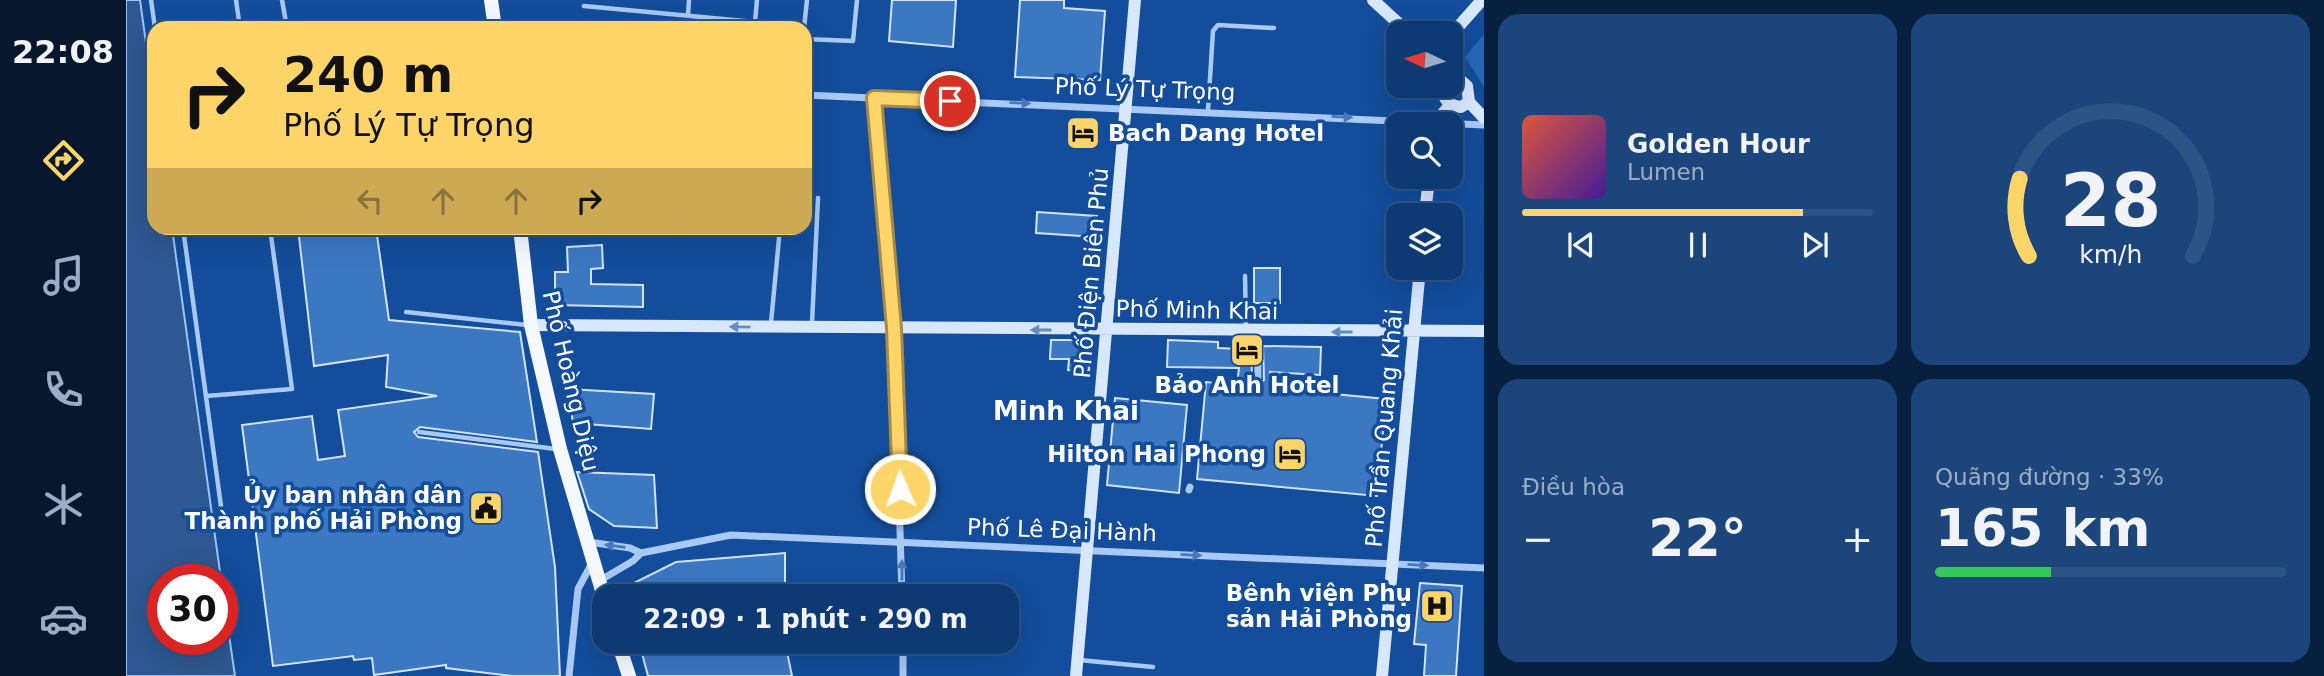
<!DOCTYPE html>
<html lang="vi">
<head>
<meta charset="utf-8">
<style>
	:root { --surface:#0e3a74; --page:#1c457c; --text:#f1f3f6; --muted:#9badc5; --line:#2e5486; --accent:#ffd56a }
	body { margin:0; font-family:"DejaVu Sans",sans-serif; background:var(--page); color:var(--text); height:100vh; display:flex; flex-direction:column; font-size:26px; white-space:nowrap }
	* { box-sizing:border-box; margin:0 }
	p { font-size:23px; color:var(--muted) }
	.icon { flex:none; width:38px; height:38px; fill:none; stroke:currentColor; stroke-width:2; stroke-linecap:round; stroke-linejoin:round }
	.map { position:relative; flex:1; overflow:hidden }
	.details { display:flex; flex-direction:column; gap:14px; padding:14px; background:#082040; width:840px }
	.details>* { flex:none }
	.banner { position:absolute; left:21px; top:21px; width:665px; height:214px; border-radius:21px; box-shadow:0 7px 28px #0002,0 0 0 2px var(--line); background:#ffd56a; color:#111; overflow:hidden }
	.needle { width:46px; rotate:274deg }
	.controls { position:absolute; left:1260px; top:21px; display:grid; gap:14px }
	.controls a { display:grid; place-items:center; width:77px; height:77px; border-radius:14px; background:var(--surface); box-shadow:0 7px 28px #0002,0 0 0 2px var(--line); font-size:35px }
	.speed { position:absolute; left:21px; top:564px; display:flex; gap:14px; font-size:35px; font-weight:700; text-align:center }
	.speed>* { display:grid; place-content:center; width:91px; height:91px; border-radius:50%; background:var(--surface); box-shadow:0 7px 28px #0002,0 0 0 2px var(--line); line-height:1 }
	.speed .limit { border:10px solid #d22; background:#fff; color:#111 }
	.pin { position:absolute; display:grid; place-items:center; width:60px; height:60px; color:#fff; margin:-30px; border:4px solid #fff; border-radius:50%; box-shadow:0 2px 7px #0007 }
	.me { position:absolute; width:77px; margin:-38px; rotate:358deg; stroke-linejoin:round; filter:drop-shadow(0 0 5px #0008) }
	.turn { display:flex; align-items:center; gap:24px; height:147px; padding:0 21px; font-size:32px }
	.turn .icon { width:91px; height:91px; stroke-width:2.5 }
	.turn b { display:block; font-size:49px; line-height:60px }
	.lanes { display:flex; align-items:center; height:66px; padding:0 21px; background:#0003; justify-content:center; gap:35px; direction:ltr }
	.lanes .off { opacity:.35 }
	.big { font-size:52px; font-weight:800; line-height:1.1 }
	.details .card { flex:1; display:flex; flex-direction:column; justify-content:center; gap:10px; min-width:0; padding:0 24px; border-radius:21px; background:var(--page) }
	.details .dial { align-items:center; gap:0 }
	.dial svg { height:182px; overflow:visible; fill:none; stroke:var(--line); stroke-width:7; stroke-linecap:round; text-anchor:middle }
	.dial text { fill:var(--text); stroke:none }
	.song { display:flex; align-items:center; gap:21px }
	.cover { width:84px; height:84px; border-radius:10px; background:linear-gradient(135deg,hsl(10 70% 55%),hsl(260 70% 35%)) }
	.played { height:7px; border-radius:4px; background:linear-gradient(90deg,var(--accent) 80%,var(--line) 80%) }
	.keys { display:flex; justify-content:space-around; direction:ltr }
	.heat { display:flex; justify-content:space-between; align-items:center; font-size:38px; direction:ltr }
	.charge { height:10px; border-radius:5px; background:linear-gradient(90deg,#34c759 33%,var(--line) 0) }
	.details .tiles { flex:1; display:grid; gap:14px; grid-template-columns:repeat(2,1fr) }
	.trip { position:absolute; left:466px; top:584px; width:427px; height:70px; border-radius:21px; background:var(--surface); box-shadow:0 7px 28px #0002,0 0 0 2px var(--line); font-weight:800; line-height:70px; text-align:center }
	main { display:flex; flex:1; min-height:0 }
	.dock { display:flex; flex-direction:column; width:126px; justify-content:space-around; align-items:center; background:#06172e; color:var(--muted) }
	.dock .icon { width:49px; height:49px }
	.dock .active { color:var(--accent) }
	.dock b { font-size:32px; color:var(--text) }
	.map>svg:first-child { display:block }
	.green { fill:#2667b9 }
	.water { fill:#2e5891; stroke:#9ac4f7; stroke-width:2 }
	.building { fill:#3c77c2; stroke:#d0e4fd; stroke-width:2 }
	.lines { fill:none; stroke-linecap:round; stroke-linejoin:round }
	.lane { stroke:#a8c9f4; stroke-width:4.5 }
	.street { stroke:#a8c9f4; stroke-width:7 }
	.secondary { stroke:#d7e7fd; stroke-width:12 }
	.primary { stroke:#f4f8ff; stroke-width:14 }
	.oneway { fill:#4778ba }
	.oneway2 { fill:#618bc2 }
	.route-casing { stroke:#a68a45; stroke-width:18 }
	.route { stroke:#ffd56a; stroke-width:12 }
	.labels { text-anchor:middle; stroke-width:7; stroke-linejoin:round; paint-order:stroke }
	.street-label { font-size:23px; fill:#fff; stroke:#134d9b }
	.poi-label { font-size:23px; font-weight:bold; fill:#fff; stroke:#134d9b; text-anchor:end }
	.quarter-label { font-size:26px; font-weight:bold; fill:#fff; stroke:#134d9b }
</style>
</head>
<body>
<main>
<nav class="dock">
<b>22:08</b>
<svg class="icon active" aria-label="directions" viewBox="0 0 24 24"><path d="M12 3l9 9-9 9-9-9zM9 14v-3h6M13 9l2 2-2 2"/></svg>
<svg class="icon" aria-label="music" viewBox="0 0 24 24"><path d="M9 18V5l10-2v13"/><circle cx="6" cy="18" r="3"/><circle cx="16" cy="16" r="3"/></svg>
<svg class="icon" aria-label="phone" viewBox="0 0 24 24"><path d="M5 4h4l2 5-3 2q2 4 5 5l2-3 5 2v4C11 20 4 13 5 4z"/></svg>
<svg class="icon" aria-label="climate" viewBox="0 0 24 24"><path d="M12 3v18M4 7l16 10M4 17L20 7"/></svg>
<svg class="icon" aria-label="car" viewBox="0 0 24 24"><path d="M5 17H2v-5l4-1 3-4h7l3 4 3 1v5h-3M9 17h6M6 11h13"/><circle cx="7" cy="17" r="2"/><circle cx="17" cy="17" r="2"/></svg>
</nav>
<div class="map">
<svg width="1358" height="676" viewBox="0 0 1358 676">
	<rect width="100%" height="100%" fill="#134d9b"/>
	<path class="green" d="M1358 34V87L1339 57Z"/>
	<path class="water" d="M0 0H14L28 101V228H46L95 579H37V639H96V587L109 676H0Z"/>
	<path class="building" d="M766 0H830L827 47 763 41Z
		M894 0H938V8L979 11 974 80 889 77Z
		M911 212 971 216 970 237 910 233Z
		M172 228H250L263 320 394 332 411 442 294 427 288 432 292 437 412 452 429 567 434 676H386L320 668V665L248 675 246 658 228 660 227 656 147 666 116 425 186 416 192 460 219 456 212 410 311 396 260 387 262 355 188 366Z
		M476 245 477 268 465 269V284L517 285V307L429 305V272H442L441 247Z
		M1128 268H1154V303H1128Z
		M925 340H960L964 346 963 371 942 370 943 359H924Z
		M1042 340 1092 342V348L1114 349 1115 341 1125 342 1126 379 1131 385 1138 380 1137 346 1195 347 1194 375 1144 372V388L1260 399 1251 496 1071 479 1080 382 1111 385 1113 368 1041 367Z
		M442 389 528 394 525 429 447 423Z
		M989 398 1061 405 1053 493 981 485Z
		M451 472 528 475 531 528 488 526 463 509Z
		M659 553V597H501L498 588 550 562Z
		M1294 583 1336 586 1330 676H1298L1300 645 1288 644Z
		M513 642H659L666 676H522Z"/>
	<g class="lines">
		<path class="lane" d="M25 0 29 28
			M110 0 114 28
			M156 0 161 28
			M631 0 629 22 660 28
			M458 6 629 22
			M562 15 563 0
			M678 28 681 0
			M679 39 727 41 731 0
			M1082 110 1087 31 1092 25 1148 28
			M57 228 97 521
			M549 228 550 235
			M1119 276 1120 327
			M280 312 401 325
			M645 323 654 228
			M686 323 692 198
			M80 396 166 389 144 228
			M293 432 430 449
			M953 660 1027 667"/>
		<path class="street" d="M679 95 1358 125
			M748 98 768 328 776 597
			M1131 331 1132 379
			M1063 490 1064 487
			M463 542 504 548 515 553 605 535 1358 568
			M473 581 507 561 515 553
			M777 642V676
			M443 676 452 589 467 561"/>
		<path class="secondary" d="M1247 0 1283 33
			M1325 35 1356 0
			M1325 77 1333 79 1341 86 1343 102
			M1316 86C1316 98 1323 106 1335 107L1343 102
			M1343 102 1358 118
			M1308 124 1325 104
			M1299 215 1303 177
			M405 325 1358 331
			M950 676 1009 0
			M1256 676 1294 268"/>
		<path class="primary" d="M365 0 369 28
			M394 228 405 325 434 449 478 597
			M492 642 503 676"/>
	</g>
	<defs><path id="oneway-solid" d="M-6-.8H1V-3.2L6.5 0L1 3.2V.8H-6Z" transform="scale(1.75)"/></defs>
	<g class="oneway">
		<use href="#oneway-solid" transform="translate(894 103) rotate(2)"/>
		<use href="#oneway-solid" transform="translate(1216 117) rotate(3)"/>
		<use href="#oneway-solid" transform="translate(489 546) rotate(-172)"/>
		<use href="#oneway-solid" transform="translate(1065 555) rotate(3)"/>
		<use href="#oneway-solid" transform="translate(1292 565) rotate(3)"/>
		<use href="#oneway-solid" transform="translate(776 570) rotate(-90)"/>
	</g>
	<g class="oneway2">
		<use href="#oneway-solid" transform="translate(614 327) rotate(-179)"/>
		<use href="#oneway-solid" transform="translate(915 330) rotate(-180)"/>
		<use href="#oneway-solid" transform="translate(1216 332) rotate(-180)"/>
	</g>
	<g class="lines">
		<g class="route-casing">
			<path id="route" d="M774 489 768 328 748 98 824 101"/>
		</g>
		<use href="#route" class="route"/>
	</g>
	<defs>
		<g id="hotel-square" transform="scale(1.75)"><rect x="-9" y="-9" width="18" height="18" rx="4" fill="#ffd56a" stroke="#134d9b"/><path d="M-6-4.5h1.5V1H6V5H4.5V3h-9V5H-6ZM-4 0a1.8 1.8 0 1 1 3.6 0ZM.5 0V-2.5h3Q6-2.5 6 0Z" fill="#111"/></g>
		<g id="civic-square" transform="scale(1.75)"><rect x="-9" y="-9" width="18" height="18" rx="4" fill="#ffd56a" stroke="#134d9b"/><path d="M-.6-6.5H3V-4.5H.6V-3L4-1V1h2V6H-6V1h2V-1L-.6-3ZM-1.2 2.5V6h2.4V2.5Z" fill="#111"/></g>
		<g id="hospital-square" transform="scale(1.75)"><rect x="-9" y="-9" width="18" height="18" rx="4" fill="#ffd56a" stroke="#134d9b"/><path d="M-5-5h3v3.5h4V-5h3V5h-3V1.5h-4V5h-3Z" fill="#111"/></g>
	</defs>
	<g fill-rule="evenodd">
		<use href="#hotel-square" x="957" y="133"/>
		<use href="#hotel-square" x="1121" y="350"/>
		<use href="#hotel-square" x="1164" y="454"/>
		<use href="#civic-square" x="360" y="508"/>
		<use href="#hospital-square" x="1311" y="606"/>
	</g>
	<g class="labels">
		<g class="street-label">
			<text transform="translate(1019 89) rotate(2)" y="8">Phố Lý Tự Trọng</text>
			<text transform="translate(965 273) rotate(-85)" y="8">Phố Điện Biên Phủ</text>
			<text transform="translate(1071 310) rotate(1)" y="8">Phố Minh Khai</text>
			<text transform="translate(445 381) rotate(77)" y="8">Phố Hoàng Diệu</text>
			<text transform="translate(1258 428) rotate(-85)" y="8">Phố Trần Quang Khải</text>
			<text transform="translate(936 530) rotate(2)" y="8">Phố Lê Đại Hành</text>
		</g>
		<g class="poi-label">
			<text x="982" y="141" text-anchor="start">Bach Dang Hotel</text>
			<text x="1121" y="393" text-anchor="middle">Bảo Anh Hotel</text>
			<text x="1140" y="462">Hilton Hai Phong</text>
			<text x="336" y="503">Ủy ban nhân dân<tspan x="336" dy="26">Thành phố Hải Phòng</tspan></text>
			<text x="1286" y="601">Bênh viện Phụ<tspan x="1286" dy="26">sản Hải Phòng</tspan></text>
		</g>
		<g class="quarter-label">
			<text x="940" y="420">Minh Khai</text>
		</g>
	</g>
</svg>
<div class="controls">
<a><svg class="needle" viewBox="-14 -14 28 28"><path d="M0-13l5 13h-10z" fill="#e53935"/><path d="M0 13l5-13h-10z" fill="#9badc5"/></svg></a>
<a><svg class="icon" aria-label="search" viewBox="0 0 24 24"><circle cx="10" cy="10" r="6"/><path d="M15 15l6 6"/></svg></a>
<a><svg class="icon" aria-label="layers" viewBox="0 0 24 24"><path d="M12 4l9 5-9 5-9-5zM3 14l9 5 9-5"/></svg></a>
</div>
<div class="speed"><div class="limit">30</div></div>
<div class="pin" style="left:824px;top:101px;background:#d93025"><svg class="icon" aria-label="arrive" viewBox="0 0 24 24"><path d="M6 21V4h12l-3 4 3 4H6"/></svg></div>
<svg class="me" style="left:774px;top:489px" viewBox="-20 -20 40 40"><circle r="17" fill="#ffd56a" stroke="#fff" stroke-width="3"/><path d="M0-11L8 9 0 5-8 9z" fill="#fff"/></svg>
<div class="trip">22:09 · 1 phút · 290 m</div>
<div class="banner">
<div class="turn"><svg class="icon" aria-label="right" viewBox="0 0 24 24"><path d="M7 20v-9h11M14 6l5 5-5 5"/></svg><div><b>240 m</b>Phố Lý Tự Trọng</div></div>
<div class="lanes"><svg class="icon off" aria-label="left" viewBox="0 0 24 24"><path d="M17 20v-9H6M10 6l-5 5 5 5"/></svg><svg class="icon off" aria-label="ahead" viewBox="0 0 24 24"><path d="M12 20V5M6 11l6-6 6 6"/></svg><svg class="icon off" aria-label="ahead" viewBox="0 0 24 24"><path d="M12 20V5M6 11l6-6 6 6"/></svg><svg class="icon" aria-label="right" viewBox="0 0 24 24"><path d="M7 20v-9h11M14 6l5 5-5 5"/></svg></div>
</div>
</div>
<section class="details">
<div class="tiles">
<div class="card">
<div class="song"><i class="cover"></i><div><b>Golden Hour</b><p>Lumen</p></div></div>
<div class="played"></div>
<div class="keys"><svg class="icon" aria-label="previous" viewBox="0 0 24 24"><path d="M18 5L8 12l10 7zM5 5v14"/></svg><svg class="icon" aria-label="pause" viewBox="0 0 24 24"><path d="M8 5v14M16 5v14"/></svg><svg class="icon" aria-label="next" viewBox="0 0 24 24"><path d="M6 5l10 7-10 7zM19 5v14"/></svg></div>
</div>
<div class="card dial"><svg viewBox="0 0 100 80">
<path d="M14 69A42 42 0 1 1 86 69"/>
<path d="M14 69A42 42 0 0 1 10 35" stroke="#ffd56a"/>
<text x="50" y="56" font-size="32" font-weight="700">28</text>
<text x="50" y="72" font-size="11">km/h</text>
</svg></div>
<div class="card"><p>Điều hòa</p>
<div class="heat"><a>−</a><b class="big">22°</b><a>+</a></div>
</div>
<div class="card"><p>Quãng đường · 33%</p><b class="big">165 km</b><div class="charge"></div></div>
</div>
</section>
</main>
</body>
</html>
